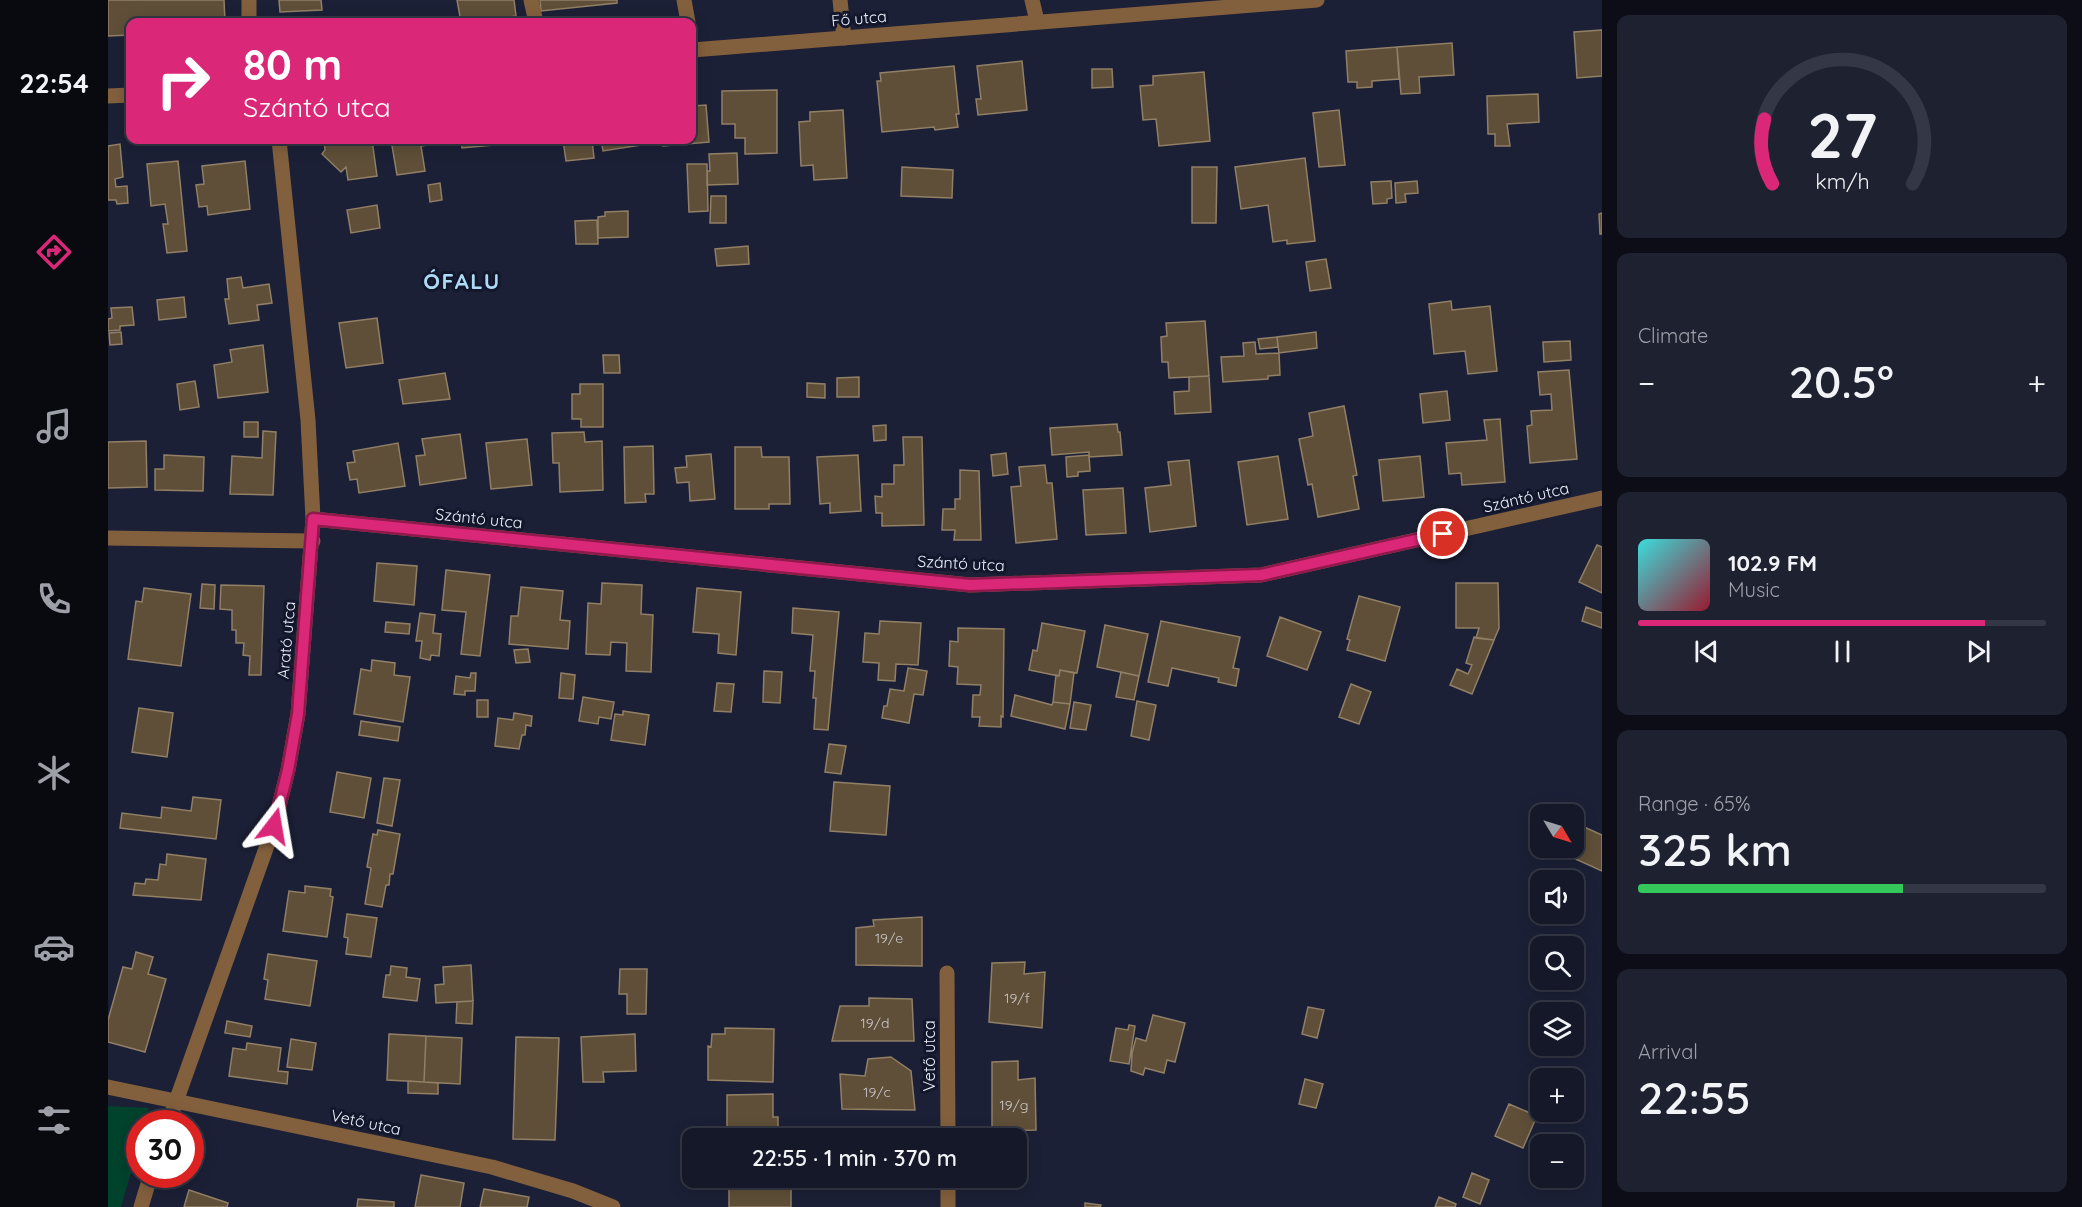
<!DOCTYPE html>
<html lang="en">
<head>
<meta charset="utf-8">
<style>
	:root { --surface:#151828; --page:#1e2130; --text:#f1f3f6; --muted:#9da0a8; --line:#343745; --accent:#db2777 }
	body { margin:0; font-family:Quicksand,sans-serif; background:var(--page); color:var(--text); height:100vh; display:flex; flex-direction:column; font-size:22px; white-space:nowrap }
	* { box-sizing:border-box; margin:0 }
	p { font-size:20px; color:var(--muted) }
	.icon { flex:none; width:33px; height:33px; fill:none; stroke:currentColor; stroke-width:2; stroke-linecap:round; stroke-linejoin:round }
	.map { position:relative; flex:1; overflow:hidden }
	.side { display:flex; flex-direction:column; gap:15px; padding:15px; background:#0c0d16; width:480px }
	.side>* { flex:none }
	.top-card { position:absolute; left:18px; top:18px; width:570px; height:126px; border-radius:12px; box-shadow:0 3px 15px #0003,0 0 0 2px var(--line); background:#db2777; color:#fff; overflow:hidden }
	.needle { width:39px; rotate:128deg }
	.controls { position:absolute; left:1422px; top:804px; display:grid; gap:12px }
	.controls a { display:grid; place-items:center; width:54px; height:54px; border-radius:12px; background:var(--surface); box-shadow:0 3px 15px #0003,0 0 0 2px var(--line); font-size:30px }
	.speed { position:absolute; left:18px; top:1110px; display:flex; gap:12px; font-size:30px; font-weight:700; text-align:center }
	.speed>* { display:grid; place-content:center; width:78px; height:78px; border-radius:50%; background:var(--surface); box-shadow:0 3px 15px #0003,0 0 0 2px var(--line); line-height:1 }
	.speed .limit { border:9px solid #d22; background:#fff; color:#111 }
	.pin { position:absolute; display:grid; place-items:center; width:51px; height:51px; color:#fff; margin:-26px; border:3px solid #fff; border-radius:50%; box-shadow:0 2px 6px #0007 }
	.me { position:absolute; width:66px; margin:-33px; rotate:14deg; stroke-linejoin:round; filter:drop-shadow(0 0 4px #0008) }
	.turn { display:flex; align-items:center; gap:21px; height:126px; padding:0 18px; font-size:27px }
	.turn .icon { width:78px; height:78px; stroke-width:2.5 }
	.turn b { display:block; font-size:42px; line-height:51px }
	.big { font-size:45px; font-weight:600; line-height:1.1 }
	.side .tile { flex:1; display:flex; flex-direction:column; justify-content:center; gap:9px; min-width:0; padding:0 21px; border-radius:12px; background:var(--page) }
	.side .dial { align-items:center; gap:0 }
	.dial svg { height:156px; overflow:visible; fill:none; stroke:var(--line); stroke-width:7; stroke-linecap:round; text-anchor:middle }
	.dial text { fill:var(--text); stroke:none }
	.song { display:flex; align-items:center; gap:18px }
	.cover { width:72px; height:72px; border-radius:9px; background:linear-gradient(135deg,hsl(180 70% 55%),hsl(350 70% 35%)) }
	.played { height:6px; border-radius:3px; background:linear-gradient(90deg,var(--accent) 85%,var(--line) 85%) }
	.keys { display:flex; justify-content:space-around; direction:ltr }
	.heat { display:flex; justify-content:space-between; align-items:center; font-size:33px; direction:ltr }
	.charge { height:9px; border-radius:4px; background:linear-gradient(90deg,#34c759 65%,var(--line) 0) }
	.trip { position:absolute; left:574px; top:1128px; width:345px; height:60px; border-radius:12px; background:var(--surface); box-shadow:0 3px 15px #0003,0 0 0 2px var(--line); font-weight:600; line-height:60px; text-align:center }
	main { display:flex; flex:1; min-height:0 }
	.dock { display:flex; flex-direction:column; width:108px; justify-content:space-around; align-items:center; background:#080a10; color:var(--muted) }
	.dock .icon { width:42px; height:42px }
	.dock .selected { color:var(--accent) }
	.dock b { font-size:27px; color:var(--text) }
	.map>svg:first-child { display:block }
	.green { fill:#00432d }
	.building { fill:#5f4f38; stroke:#917f66; stroke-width:1.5 }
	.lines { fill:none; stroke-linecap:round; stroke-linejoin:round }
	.minor { stroke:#83603d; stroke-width:15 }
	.tertiary { stroke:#83603d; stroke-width:15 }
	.route-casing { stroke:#8e194d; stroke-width:15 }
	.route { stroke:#db2777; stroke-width:10 }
	.labels { text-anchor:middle; stroke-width:6; stroke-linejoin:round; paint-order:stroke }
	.number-label { font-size:14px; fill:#cac8cc }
	.street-label { font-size:16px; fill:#eef1fd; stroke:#13172c }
	.district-label { font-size:22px; font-weight:bold; letter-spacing:1.5px; fill:#addaf5; stroke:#13172c }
</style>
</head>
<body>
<main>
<nav class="dock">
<b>22:54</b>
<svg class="icon selected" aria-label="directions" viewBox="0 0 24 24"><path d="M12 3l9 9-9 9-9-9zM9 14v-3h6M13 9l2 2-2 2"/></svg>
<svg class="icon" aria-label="music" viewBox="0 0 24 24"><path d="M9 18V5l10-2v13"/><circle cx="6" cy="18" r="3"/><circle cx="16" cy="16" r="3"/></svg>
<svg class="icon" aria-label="phone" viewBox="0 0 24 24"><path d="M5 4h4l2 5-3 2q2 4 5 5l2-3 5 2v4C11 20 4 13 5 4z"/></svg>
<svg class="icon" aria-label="climate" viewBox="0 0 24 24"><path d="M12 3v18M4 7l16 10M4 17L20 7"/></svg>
<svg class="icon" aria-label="car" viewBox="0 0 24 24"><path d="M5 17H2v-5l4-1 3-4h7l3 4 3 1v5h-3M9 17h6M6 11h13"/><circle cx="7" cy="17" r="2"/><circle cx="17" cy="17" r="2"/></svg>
<svg class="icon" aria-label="filters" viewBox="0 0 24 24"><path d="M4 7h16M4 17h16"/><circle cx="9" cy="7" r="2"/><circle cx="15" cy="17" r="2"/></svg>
</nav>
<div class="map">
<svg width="1494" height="1207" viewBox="0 0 1494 1207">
	<rect width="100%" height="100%" fill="#1c2036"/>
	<path class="green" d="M0 1106 41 1108 37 1123 32 1124 31 1145 13 1207H0Z"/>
	<path class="building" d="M0 0H116L117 22H22V35L0 36Z
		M171 0H213L214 10 172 12Z
		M349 0H406L408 16 368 22H353Z
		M432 0H509V3L433 11Z
		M1494 30V76L1469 78 1466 32Z
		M1344 43 1346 75 1311 77 1312 93 1293 94 1289 47Z
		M1289 47 1291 79 1264 81V87L1249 88V82H1240L1238 51Z
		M914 61 919 110 870 115 868 99H873L869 66Z
		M846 66 851 114H848L850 127 827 130 826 127 774 132 769 81H773L772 73Z
		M984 69H1004L1005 87 984 88Z
		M1096 72 1102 141 1051 146 1048 119 1035 120 1032 86 1045 85V76Z
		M669 90V153L637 154V138H627V124H614V91Z
		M1430 94 1431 122 1399 124 1402 146H1387V134H1380L1379 96Z
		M598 105 601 142 555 146 554 140H584V106Z
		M735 110 739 178 706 180 705 165 693 166 691 122 702 121V112Z
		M1231 110 1237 165 1211 167 1205 113Z
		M216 140H264L269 176 240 180 238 167 233 172 214 154 217 150Z
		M283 140H332V143L313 146 317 171 289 175Z
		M353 140H395L396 144 354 148Z
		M455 140H484L486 158 458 161Z
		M493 140H539V144L495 151Z
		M12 144 15 177 7 179 8 187 19 186 20 203 9 204 8 200H0V146Z
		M629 153 630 184 599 185V171H602L601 154Z
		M1197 158 1207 241 1179 244V240L1165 242 1160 205 1133 209 1127 167Z
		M70 161 79 251 59 253 55 224H60L57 204 43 206 39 164Z
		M137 161 142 209 100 215 99 206 91 207 88 185 96 184 94 166Z
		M579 164H599L600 211 581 212Z
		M794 167 845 170 844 198 793 196Z
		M1084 167H1109L1108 223H1084Z
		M1283 181 1284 198 1279 199V203L1265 204 1263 182Z
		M1309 181 1310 193 1297 194 1298 202 1288 203 1287 183Z
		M332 183 334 200 322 202 320 185Z
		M603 196H618V223H602Z
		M269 205 272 228 243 233 239 210Z
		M520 211V237L490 238V217L497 216V212Z
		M1494 213V234H1492L1491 214Z
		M489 220 490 244H468L467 221Z
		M640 246 641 264 609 266 607 249Z
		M1218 259 1223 288 1202 291 1198 262Z
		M133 277 135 288 161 284 164 303 149 305 151 320 121 324 117 299H121L119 279Z
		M76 297 78 317 51 320 49 300Z
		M1343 301 1344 310 1382 306 1389 371 1360 374 1357 351 1326 354 1321 304Z
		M24 307 26 325 12 326V330L0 331V319L4 318 3 308Z
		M269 318 275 363 238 368 231 323Z
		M1097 321 1101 376 1061 378 1060 362H1054L1053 337 1059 336 1058 323Z
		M13 332 14 344 2 345 1 333Z
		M1208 332 1209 348 1171 353 1169 337Z
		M1169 337 1170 347 1152 349 1150 339Z
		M1462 341 1463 360 1436 362 1435 342Z
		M1147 342 1148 354 1171 353 1172 375 1160 376V379L1115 382 1113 357 1136 356 1135 343Z
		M155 345 160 392 110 398 106 365 124 362 122 350Z
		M495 355H511L512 373H496Z
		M1461 370 1469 459 1422 463 1419 426 1424 425 1423 411 1444 410 1443 394 1432 395 1430 372Z
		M337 373 342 399 295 404 291 380Z
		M1101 376 1103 412 1067 414 1066 392 1081 391V377Z
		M751 377V397H729V378Z
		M87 381 91 407 72 410 69 384Z
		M699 383 717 384V398L699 397Z
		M472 384H495V427H473V419H464V394H472Z
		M1339 391 1342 420 1315 423 1312 394Z
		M1236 406 1249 475 1245 476 1251 509 1210 517 1204 484 1200 485 1191 439 1205 436 1201 413Z
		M1392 419 1397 482 1354 485 1353 473 1341 474 1338 443 1379 440 1376 420Z
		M136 422H150V437H136Z
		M1009 424 1010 432H1012L1014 455 981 457V452L944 455 942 428Z
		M778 425V440L766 441 765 426Z
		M155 431 168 432 165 495 122 494 124 456 154 458Z
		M476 432 477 442 494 441 495 490 452 492 451 463H445L444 433Z
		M352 434 358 478 312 485 308 456 317 455 314 439Z
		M795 437H814L816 525 774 526V513H768L767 496 774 497V484H786V465H796Z
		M419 439 424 485 383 489 378 443Z
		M38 441 39 487 0 488V442Z
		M290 443 297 486 251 493 249 479 242 480 239 463 247 462 245 451Z
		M545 446 546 494H537L538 502 517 503 516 447Z
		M627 447H653L654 457H681L682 504H661V509H627Z
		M898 453 900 474 885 476 883 455Z
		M603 454 607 499 582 501 581 482 569 483 567 468 579 467 578 456Z
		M56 455 96 457 95 491 47 490V469H56Z
		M750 455 753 511 722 513V503L712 504 709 457Z
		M981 455 982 471 970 472V476L959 477 958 457Z
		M1170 456 1180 519 1139 525 1130 462Z
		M1312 456 1316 497 1275 501 1271 460Z
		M1081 460 1088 526 1042 532 1037 488 1063 485 1060 462Z
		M937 465 939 483H944L949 539 908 543 903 487 913 486 911 467Z
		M852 470 871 471 873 540H846L847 530H834L835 509H847V499H852Z
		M1015 488 1018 533 978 535 975 490Z
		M1489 545 1494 547V593L1471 582Z
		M269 563 309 566 306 605 266 601Z
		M338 570 382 575 372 656 353 654 358 612 334 610Z
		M494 583 534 585 533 614 545 615 543 672 518 671 519 643 503 642 502 655 478 654 480 603 493 604Z
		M1348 583H1390L1391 628 1386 640 1368 638 1371 628H1348Z
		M94 584 107 585 106 609 92 608Z
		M113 585 156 586 153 675H141L142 656 135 655 136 643H128V630H124V610L112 609Z
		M413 587 455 591 452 620 462 621 460 649 401 644 403 616H410Z
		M36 588 83 594 73 666 20 659 28 601 34 602Z
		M589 588 633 592 628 655 610 653 611 634 585 632Z
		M1251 596 1292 607 1277 661 1239 650 1242 640 1239 639Z
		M1478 607 1494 613V628L1474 621Z
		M685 608 731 612 720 730 706 729 708 698H705L707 671H702L705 635 684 633Z
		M312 613 327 615 325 633 333 634 331 656 323 655 322 660 312 658 314 641H308Z
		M1172 617 1213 632 1199 670 1159 656Z
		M772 621 813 623 810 665 788 664 787 681 770 680 771 663 755 662 757 633 771 634Z
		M1053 621 1132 637 1125 668 1131 669 1128 686 1110 682 1111 678 1064 668 1060 686 1040 682Z
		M278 622 302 624 301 634 277 632Z
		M934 623 977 631 969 673 952 670 951 676 921 670 925 650 929 651Z
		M997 625 1040 634 1031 676 989 667Z
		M850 628 896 629 895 717 893 716V727L871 726 872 717H864L865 695H872L873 685 849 684 850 667 841 666 842 641 850 642Z
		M1366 637 1386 640 1364 694 1342 685 1349 669 1360 674 1364 665 1358 663Z
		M420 649 422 662 408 663 406 650Z
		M264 660 287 663 286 675 302 677 295 722 246 714 253 669 263 671Z
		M800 668 819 671 815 695 806 694 801 723 774 718 776 706H779L782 689 796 691Z
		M952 670 966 673 962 704 945 702 948 675 951 676Z
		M656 671 674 672 672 703 655 702Z
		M1013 672 1031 676 1026 700 1008 697Z
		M363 673H368L367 691H357V695L346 694 348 676 362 678Z
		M453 673 467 675 465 699 451 698Z
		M609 683 626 684 623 712 606 711Z
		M1243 684 1263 692 1251 724 1231 717Z
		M907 695 944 705 945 702 962 704 957 729 903 716Z
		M475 697 506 702 503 719 491 717 490 724 471 721Z
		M369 700H380V717H369Z
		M1029 701 1048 705 1041 740 1023 736Z
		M966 702 983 705 978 730 962 728Z
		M31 708 65 713 59 757 24 752Z
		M515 711 541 715 537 745 503 740 507 714 515 715Z
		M406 713 424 716 423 726 418 725 417 735H414L411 749 387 746 390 718 405 720Z
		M253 721 292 727 290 741 251 735Z
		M721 744 738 746 733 774 717 772Z
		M229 772 263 778 256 818 222 812Z
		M276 778 292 780 284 826 269 823Z
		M726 782 782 786 778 835 722 831Z
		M85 797 113 800 108 839 12 828 14 813 53 818 54 807 83 811Z
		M1474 826 1494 835V871L1461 856Z
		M270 830 292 834 285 874H282L281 885H278L274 907 257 904 263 868 259 867 265 834 269 835Z
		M59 854 98 859 93 900 25 895 27 883 37 884 38 879 50 880 52 864 58 865Z
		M197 886 223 889 222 896 225 897 219 937 175 931 181 891 197 893Z
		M239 914 269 918 263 957 238 954 240 938 236 937Z
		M814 917V966L748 965V928L766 926 765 920Z
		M28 952 45 957 40 974 58 979 37 1052 0 1042V1020L15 967 24 969Z
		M160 954 209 961 202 1006 157 999 160 980 156 979Z
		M917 962 916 974 937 972 934 1028 881 1022 884 963Z
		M363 965 365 1001 328 1003 327 985 336 984 335 967Z
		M283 966 299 968 298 977 312 979 309 1001 275 997 278 975H282Z
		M512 969H539L538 1014H519V994H511Z
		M761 998 804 999 806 1041H724L732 1006H761Z
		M365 1001 364 1024 348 1023 349 1002Z
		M1200 1007 1216 1010 1209 1038 1194 1034Z
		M1045 1015 1077 1023 1067 1062 1059 1060 1056 1073 1037 1068 1035 1075 1023 1071 1024 1053 1028 1038 1038 1041Z
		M119 1021 144 1026 142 1037 117 1033Z
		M1021 1025 1027 1026 1021 1064 1002 1061 1008 1028 1020 1030Z
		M617 1028 666 1029 665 1082 600 1080V1046L603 1047 604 1034H617Z
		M281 1034 318 1036 316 1082 279 1080Z
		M527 1034 528 1071 495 1072 496 1082H475L473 1037Z
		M318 1036 354 1038 352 1084 316 1082Z
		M408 1037 451 1038 447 1140 405 1139Z
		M183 1039 208 1043 204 1070 179 1067Z
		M139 1043 173 1048 170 1071 180 1072 179 1084 121 1076 125 1048 138 1050Z
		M783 1057 803 1071 807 1110 734 1109 732 1074 757 1076 760 1059Z
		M910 1061V1080L927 1078 928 1130 884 1131V1062Z
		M1197 1079 1215 1084 1208 1108 1191 1104Z
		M300 1081 330 1083V1094L300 1093Z
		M665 1094V1117H670V1138H602V1132H619V1095Z
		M1401 1104 1429 1116 1415 1148 1387 1136Z
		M754 1137H803L804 1138H754Z
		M577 1159H585V1178H594V1181L576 1180Z
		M1364 1173 1381 1180 1372 1204 1355 1197Z
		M313 1175 356 1183 352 1207H307Z
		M621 1178H683V1207H621Z
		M731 1178H807V1181L780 1179 730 1183Z
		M376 1189 421 1197 419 1207H372Z
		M81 1190 120 1203 119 1207H76Z
		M1331 1197 1348 1204 1347 1207H1327Z
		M250 1199 286 1202V1207H249Z
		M977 1203 993 1205 992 1207H977Z"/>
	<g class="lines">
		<path class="minor" d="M423 0 428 22
			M576 0 580 22
			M732 0 736 38
			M924 0 929 21
			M141 22V0
			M205 519 862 585 1153 575 1494 498
			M0 538 205 541
			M839 973 840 1138
			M0 1087 384 1167 465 1191 505 1207
			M60 1124 166 826 180 770 190 714 205 519 200 420 171 140
			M840 1178V1207
			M33 1207 43 1174"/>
		<path class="tertiary" d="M584 50 1209 0
			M0 96 22 95"/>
	</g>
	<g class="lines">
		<g class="route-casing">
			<path id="route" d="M166 826 180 770 190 714 205 519 862 585 1153 575 1335 534"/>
		</g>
		<use href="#route" class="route"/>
	</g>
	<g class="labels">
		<g class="number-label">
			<text x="781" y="943">19/e</text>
			<text x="909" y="1003">19/f</text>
			<text x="767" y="1028">19/d</text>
			<text x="769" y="1097">19/c</text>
			<text x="906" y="1110">19/g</text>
		</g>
		<g class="street-label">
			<text transform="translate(751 18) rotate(-5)" y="6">Fő utca</text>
			<text transform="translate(1418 497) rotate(-13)" y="6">Szántó utca</text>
			<text transform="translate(371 518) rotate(6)" y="6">Szántó utca</text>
			<text transform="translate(853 563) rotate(3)" y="6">Szántó utca</text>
			<text transform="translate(178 640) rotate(-85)" y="6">Arató utca</text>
			<text transform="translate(821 1056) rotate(-90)" y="6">Vető utca</text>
			<text transform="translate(258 1122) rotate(12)" y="6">Vető utca</text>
		</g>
		<g class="district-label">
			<text x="354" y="289">ÓFALU</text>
		</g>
	</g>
</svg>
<div class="controls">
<a><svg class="needle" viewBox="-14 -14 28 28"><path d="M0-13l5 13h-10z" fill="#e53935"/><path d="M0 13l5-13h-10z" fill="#9da0a8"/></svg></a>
<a><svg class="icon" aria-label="sound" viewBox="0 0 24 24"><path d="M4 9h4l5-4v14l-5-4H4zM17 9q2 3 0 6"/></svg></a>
<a><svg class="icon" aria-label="search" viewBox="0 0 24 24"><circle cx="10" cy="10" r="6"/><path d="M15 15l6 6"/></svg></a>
<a><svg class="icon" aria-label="layers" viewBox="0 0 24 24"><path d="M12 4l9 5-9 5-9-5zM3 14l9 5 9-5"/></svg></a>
<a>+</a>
<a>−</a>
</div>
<div class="speed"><div class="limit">30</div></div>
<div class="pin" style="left:1335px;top:534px;background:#d93025"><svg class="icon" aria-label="arrive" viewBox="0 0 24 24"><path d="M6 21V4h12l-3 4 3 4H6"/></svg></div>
<svg class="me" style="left:166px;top:826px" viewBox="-20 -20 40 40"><path d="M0-17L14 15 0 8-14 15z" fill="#db2777" stroke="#fff" stroke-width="4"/></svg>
<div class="trip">22:55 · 1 min · 370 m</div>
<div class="top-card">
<div class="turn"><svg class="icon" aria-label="right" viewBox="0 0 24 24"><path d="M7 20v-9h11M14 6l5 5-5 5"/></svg><div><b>80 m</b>Szántó utca</div></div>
</div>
</div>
<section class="side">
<div class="tile dial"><svg viewBox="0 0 100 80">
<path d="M14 69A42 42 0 1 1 86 69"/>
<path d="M14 69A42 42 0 0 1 10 36" stroke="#db2777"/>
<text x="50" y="56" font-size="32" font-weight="700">27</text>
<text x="50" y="72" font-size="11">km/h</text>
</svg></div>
<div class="tile"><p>Climate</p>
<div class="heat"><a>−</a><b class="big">20.5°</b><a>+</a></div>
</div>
<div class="tile">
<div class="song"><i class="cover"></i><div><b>102.9 FM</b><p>Music</p></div></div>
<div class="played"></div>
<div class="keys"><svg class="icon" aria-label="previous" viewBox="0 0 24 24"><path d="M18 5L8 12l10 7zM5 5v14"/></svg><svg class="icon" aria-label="pause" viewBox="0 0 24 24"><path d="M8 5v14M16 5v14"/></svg><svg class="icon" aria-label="next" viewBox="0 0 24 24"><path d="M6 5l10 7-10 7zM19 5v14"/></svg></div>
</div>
<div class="tile"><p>Range · 65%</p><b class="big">325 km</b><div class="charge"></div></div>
<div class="tile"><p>Arrival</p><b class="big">22:55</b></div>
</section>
</main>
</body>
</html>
